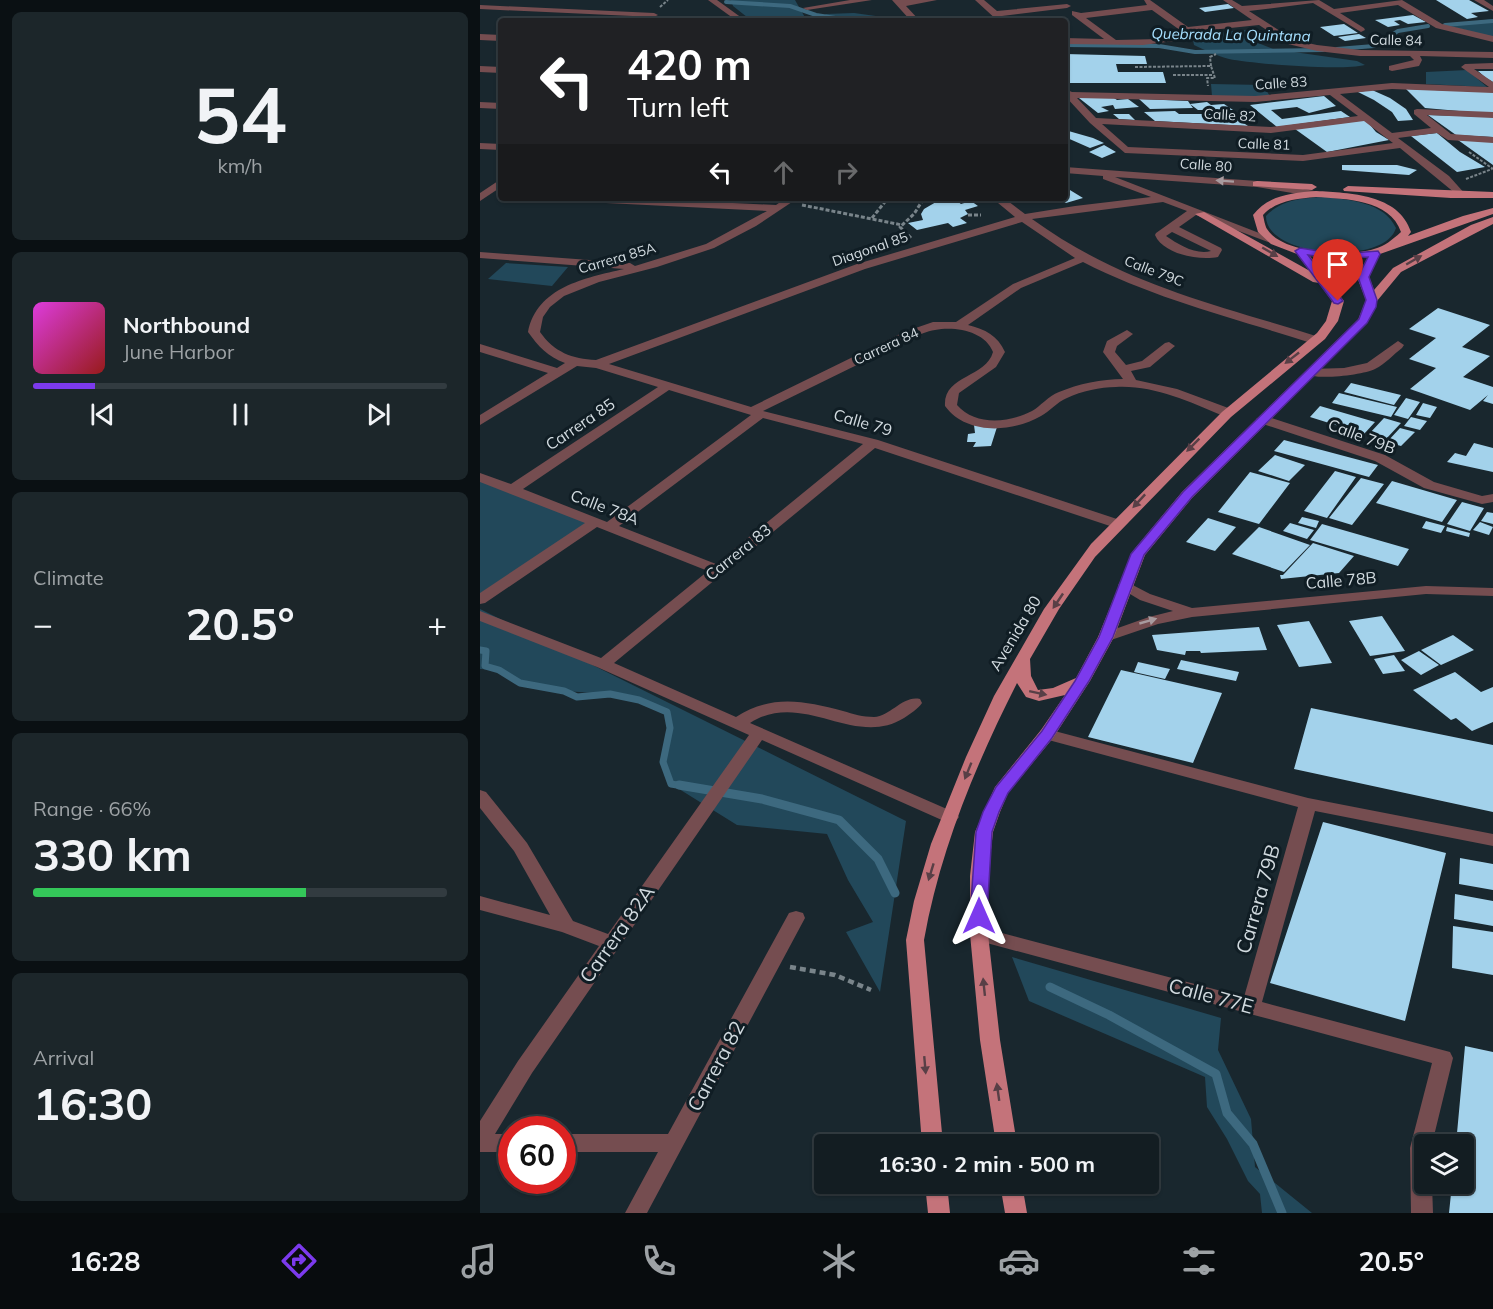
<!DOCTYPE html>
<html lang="en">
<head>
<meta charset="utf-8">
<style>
	:root { --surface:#131d22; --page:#1c262a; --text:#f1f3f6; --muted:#9da2a5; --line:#323b40; --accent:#7c3aed }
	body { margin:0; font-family:Mulish,sans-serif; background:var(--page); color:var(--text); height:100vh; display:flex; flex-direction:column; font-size:22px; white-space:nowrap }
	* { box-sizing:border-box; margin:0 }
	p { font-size:20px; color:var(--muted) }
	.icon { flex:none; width:33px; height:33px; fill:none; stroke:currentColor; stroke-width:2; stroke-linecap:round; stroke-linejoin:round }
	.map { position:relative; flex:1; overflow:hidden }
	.details { display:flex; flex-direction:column; gap:12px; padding:12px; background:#0a1013; width:480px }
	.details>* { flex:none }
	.hud { position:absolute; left:18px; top:18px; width:570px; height:183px; border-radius:6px; box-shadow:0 2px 4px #0004,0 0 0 2px var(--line); background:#202124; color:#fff; overflow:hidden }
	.controls { position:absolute; left:934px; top:1134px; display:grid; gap:12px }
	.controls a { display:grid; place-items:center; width:60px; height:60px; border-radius:6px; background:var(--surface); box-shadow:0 2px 4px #0004,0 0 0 2px var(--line); font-size:30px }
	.speed { position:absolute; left:18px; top:1116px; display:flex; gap:12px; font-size:30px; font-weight:700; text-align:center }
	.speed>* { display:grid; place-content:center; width:78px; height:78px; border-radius:50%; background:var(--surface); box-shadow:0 2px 4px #0004,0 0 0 2px var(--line); line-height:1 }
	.speed .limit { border:9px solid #d22; background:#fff; color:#111 }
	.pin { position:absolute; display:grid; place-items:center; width:51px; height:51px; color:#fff; margin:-62px -26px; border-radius:50% 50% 50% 0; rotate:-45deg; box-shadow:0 0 6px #0007 }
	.pin .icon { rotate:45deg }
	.me { position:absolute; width:66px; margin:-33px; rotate:0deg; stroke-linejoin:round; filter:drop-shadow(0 0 4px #0008) }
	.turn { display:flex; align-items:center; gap:21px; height:126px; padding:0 30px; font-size:27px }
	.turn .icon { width:78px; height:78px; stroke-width:2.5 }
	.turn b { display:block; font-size:42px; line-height:51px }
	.lanes { display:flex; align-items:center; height:57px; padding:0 30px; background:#0003; justify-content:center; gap:30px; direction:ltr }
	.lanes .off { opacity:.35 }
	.big { font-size:45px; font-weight:700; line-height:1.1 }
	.details .tile { flex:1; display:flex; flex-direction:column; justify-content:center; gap:9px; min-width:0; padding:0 21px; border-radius:9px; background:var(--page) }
	.details .dial { align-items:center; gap:0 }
	.dial b { font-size:78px; line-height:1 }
	.song { display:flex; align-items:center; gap:18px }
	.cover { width:72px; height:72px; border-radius:9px; background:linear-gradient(135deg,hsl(300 70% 55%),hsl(0 70% 35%)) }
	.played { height:6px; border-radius:3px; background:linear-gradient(90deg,var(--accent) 15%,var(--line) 15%) }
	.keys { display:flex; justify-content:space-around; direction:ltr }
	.heat { display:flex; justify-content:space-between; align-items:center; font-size:33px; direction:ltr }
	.charge { height:9px; border-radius:4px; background:linear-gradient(90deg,#34c759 66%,var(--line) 0) }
	.trip { position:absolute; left:334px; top:1134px; width:345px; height:60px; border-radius:6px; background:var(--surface); box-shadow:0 2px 4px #0004,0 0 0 2px var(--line); font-weight:700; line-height:60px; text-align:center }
	.dock { display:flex; height:96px; justify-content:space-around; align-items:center; background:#080c0e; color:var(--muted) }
	.dock .icon { width:42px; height:42px }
	.dock .active { color:var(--accent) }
	.dock b { font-size:27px; color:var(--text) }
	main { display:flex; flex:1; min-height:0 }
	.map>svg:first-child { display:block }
	.green { fill:#22485a }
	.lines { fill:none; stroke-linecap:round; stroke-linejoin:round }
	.stream-far2 { stroke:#3d697f; stroke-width:4 }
	.stream-far1 { stroke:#3d697f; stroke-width:7 }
	.stream { stroke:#3d697f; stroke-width:9 }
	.building { fill:#a3d2eb }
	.path-far2 { stroke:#79848a; stroke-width:2; stroke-dasharray:3 1.5; stroke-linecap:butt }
	.path-far1 { stroke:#79848a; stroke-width:3; stroke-dasharray:4 2; stroke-linecap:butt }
	.path { stroke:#79848a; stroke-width:4.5; stroke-dasharray:6 4; stroke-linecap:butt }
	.minor { fill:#754d50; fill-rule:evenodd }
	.major { fill:#c4737a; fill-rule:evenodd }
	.oneway { fill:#a89b9f }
	.oneway2 { fill:#583f46 }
	.route { fill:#7c3aed; stroke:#51269a; stroke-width:1.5 }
	.labels { text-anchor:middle; stroke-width:6; stroke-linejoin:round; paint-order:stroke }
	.far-street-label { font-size:14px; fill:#d1dadf; stroke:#101d24 }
	.far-water-label { font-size:15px; font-style:italic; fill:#a6e0ff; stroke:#101d24 }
	.street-label { font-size:16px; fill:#d1dadf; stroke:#101d24 }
	.near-street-label { font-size:20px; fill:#d1dadf; stroke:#101d24 }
</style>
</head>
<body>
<main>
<section class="details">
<div class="tile dial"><b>54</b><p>km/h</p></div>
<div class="tile">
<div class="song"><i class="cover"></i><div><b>Northbound</b><p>June Harbor</p></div></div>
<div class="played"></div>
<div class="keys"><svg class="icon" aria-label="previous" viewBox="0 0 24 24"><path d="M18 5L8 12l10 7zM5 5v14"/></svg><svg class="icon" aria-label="pause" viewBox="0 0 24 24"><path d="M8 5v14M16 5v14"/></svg><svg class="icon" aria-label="next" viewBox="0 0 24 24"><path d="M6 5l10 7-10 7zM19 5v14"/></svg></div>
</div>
<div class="tile"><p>Climate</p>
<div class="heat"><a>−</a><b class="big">20.5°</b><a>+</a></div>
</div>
<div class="tile"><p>Range · 66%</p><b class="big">330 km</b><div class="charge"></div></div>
<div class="tile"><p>Arrival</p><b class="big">16:30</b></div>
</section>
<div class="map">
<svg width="1013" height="1213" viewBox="0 0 1013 1213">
	<rect width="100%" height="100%" fill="#19272e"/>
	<path class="green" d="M251 0H315L327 21H272L253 6Z
		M374 13 403 17 397 21 338 20 346 14Z
		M1013 19V37L965 25Z
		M765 30 778 43 793 49 877 61 885 65C861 71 774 64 749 59 737 56 725 50 714 45L713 40 719 34Z
		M987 70 1007 87 946 84V72Z
		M731 84 783 85 791 98 732 96Z
		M845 197C870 200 904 202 916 228 904 267 785 257 786 216 802 199 823 198 845 197Z
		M26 263 88 267 72 286 8 279Z
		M0 477 113 523 0 604Z
		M0 609 426 821 400 992 366 932 393 922 368 880 347 834 257 825 191 784 183 762 190 728 187 712 159 700 130 694 84 691 40 683 19 670 0 669Z
		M532 957 741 1018 738 1050 771 1119 775 1167 832 1213H782L780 1194 768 1181 747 1139 727 1107 725 1077 549 1001Z"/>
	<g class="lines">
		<path class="stream-far2" d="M246 2 310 6 336 15 375 21
			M965 25 1013 21
			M585 45 679 46 715 52 843 50
			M857 49 894 46 918 31 948 26"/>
		<path class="stream-far1" d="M0 650 6 651 5 666 19 670 40 683 84 691 97 697 130 694 159 700 187 712 190 728 183 762 191 784 209 787"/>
		<path class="stream" d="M199 785 282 799 359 820 398 859 415 893
			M570 987 629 1015 736 1074 747 1113 773 1144 802 1213"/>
	</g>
	<path class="building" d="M956 0H989L1009 11 991 13 998 17 987 19Z
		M748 4 754 8 725 12 719 8Z
		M933 15 946 22 928 24 920 20 914 21 920 25 908 27 895 20Z
		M864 24 878 33 854 36 840 27Z
		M879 34 886 38 865 41 858 37Z
		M585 54 665 56 667 64H636L638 72H683L686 83H585Z
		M998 71H1013V82L1006 78Z
		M926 89 1013 92V114L945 108Z
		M892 90 910 98 926 109 933 120 918 121 912 112 894 100 878 92Z
		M844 96 856 106 829 113 817 107 791 110 802 119 861 111 870 117 797 127 770 105Z
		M611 97 634 98 637 100 648 99 659 107 635 109 633 105 621 107 629 111 618 113 599 98Z
		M659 99 708 101 710 104 727 102 731 105 744 104 753 110H718L710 104 713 108 670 109Z
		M695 111 699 114H750L768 126 675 121 664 112Z
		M633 114H649L655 120 639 119Z
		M948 115 1013 117V137L976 135Z
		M886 120 896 132 909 140 847 152 815 129Z
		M585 130 613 138 624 143 610 148 585 137Z
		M957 133 980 152 1005 167 977 172 931 136Z
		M978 140 1013 142V165Z
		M624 145 636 152 622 158 609 152Z
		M862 165H917L937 170 929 175 862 170Z
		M585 187 603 198 586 203 577 198H585Z
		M451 198H473L481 204 491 201 498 206 485 210 488 214 480 218 487 223 473 227 468 223 437 230 428 223 443 220 441 214 444 209 456 202Z
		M958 308 1010 325 982 347 1010 356 983 377 1013 387V404L1003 401 1008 395 990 410 930 389 956 368 929 359 956 338 929 329Z
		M871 383 921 395 914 405 864 392Z
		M859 393 917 407 911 417 852 403Z
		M926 398 940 402 928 419 914 415Z
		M943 403 957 407 950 418 936 415Z
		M840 406 895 422 884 434 830 417Z
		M931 417 947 421 940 430 924 426Z
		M904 418 921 423 906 439 889 434Z
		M494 425 517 427 511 446 493 447 496 442H487L488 434 495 433Z
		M920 428 935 432 921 446 907 442Z
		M804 440 898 465 889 477 794 451Z
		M994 443 1013 448V472L967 462 975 453 986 456Z
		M795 455 825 465 809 481 778 471Z
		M855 471 876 477 847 518 824 511Z
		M770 472 810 483 779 524 738 512Z
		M881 478 904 484 872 525 849 518Z
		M912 481 977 500 962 522 896 503Z
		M982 502 1004 508 990 531 967 524Z
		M1007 512 1013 513V524L1001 521Z
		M822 517 839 521 836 528 818 523Z
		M728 518 756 527 735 551 706 542Z
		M946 521 965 526 961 533 942 528Z
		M1000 522 1013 527 1009 535 993 530Z
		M810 523 834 530 827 539 803 531Z
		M842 524 929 549 918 566 830 540Z
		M779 527 830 545 804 572 752 554Z
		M967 527 990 533 989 537 966 531Z
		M833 543 874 556 859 573 801 579 800 575H803Z
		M902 616 925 651 890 656 869 621Z
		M829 621 852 663 819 667 797 625Z
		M779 627 787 650 721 653 720 651H706L705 655 677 650 672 635Z
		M973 635 994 650 961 665 941 650Z
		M939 651 959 665 941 675 921 660Z
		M914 655 925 671 903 674 894 659Z
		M701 660 759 672 756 681 697 669Z
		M658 662 690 669 685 679 654 672Z
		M641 670 742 693 713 763 608 737Z
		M975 672 1001 692 1013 687V722L992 731 976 718 971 720 933 690Z
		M831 708 1013 745V812L814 769Z
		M843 822 966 853 925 1021 790 983Z
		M980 858 1013 864V890L979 884Z
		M975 894 1013 901V926L974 919Z
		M973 926 1013 932V975L972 968Z
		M985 1046 1013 1052V1213H969L972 1184H984V1144H976Z"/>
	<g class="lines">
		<path class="path-far2" d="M180 7 188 0
			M731 66 730 57 736 54
			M655 67 731 66 735 78H727L728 86
			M693 75H733
			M989 152 1013 169
			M986 179 1012 169"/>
		<path class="path-far1" d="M322 205 422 225
			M488 215H501
			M392 218 408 198
			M431 238 420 227 434 214 444 198"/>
		<path class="path" d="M310 967 355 975 391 990"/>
		<path class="minor" d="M228 0H237L266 21H257Z
			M370 0H392L327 10 323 8Z
			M412 0H457L426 6 440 21H431Z
			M495 0H504L517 11 587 4 591 6 587 8 522 16 526 20 518 21Z
			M664 0H670L708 27 772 20 743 0H752L762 6 839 0 854 9 922 0 962 24 1013 36V42L956 28 918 5 860 13 884 28 885 30 881 32 833 3 769 11 814 40 837 45 880 50 1013 52V58L940 56 942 60 939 66 912 71 909 70V66L934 60 930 56H880L837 51 808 44 779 25 712 32V36L694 41 663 45 585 44V38L624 39 592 15V11L601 13 667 5ZM672 10 704 33 679 39 636 40 606 18Z
			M994 0H1004L1013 6V11Z
			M0 5 174 13 178 15 174 17 0 9Z
			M0 34 21 35V41L0 40Z
			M1013 63V69H994L1013 82V93L912 89 860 94 912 133 951 128 934 114V110L937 109 1013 112V118L947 115 971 134 1013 137V143L968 140 957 133 918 138 969 176 986 195 981 198 920 148 823 161 645 153 610 123 585 96V89L592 92 775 96 912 83 1009 87 981 67 985 64ZM850 95 878 116 791 127 616 118 597 98 775 102ZM884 121 913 143 823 155 648 147 622 124 791 133Z
			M0 66 21 67V73L0 72Z
			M0 102 21 103V109L0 108Z
			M0 143 21 144V150L0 149Z
			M585 167 777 181 840 192V196L836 197 777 187 635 177 797 240 792 243 788 242 716 215 699 227 741 248 742 250 738 257C719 261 683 254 675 235L676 233 707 211 683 202 552 219C643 285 735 304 839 337L841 340 839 343H831C754 318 675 299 603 262L541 288 488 325C505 329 518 336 525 352L516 367 479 393 477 405C495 426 529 423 552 411 561 406 568 396 579 392 598 384 622 379 643 379L623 352 627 341 647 330 653 334 637 346 635 352 646 365 662 361 685 343 689 342 695 346 670 367 651 371 656 380 697 389 751 409 752 412 751 415H741C708 401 673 385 636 387 620 387 602 391 587 398 577 402 570 411 561 416 532 433 486 435 465 406 463 375 506 378 513 352 505 331 475 326 455 330 447 331 439 335 432 338L283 411 398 440 643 521 645 524 643 527H633L395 448 134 663 256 717C292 694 324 701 363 711 373 714 383 717 394 717 411 716 423 695 440 699L442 703C438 709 430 714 424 718 374 749 323 689 270 723L476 813 479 817 476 821H464L282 740 52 1073 15 1134H32V1152H0V1121L38 1061 119 946 82 932 0 910V896L70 915 34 851 0 808V790L6 792 47 843 93 921 128 934 269 735 117 667 0 621V611L121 658 228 571 117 527 5 603 0 604V593L105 523 0 482V473L31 484 178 387 116 368 97 366 0 425V415L68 373 0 352V344L77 368 85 363C68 357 58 346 48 332 57 287 105 278 144 269L0 258V252L150 263 155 266 226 244 287 211 85 201 80 198H150L296 205 306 198H318L276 226 234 248 177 267 119 282 84 296 70 307 63 317 60 332C74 352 92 359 116 360L377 264 535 217 512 198H524L545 214 595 206 671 197 623 179V176L585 173ZM542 222 595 258 533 284 476 322H453L424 332 271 407 129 364 385 269ZM692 232 731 251C716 255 699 245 686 236ZM189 390 271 415 127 522 43 489ZM283 418 383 444 236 564 139 526Z
			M21 179V187L0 201V193Z
			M918 341 924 345 922 348C914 354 905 364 895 369 883 375 834 381 824 373L830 369 864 368 887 363Z
			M782 415 905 455 954 482 1002 496 1013 494V502L1002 504 944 488 895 461 777 422 776 419Z
			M645 581 670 594 712 608 946 586 1013 588V596L946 594 712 617 678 624 631 640H621L618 637 621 634 669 617 693 611 660 600 640 588 638 585 640 582Z
			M567 729 828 798 1013 834V846L835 811 782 1002 970 1052 973 1058 952 1144H945V1184H952L953 1213H931L930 1148 952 1063 492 939 490 934 492 929 499 927 764 997 818 807 561 738 559 734 561 730Z
			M316 911 323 913 325 918 167 1213H145L178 1152H82V1134H188L309 913Z"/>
		<path class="major" d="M777 181 832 184 837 187 832 190 773 186V182Z
			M868 186 1013 192V198H971L864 191 863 189Z
			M836 191C870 193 919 194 931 232L928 236 983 216 1013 208V214L900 254 889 277 894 290 913 268 991 225 1013 217V224L921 272 897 301 887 323 712 498 665 555 634 637 610 681 573 738 528 793 520 812 513 832 508 876V934L520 1040 537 1144H516L500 1040 490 934V876L495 832 515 787 561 730 585 695 559 701 546 697 537 683C496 764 460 850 444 940L463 1144H442L426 940 434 901 451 844 486 757 514 696 564 609 611 544 742 412 837 333 846 321 852 301 839 283 833 282 715 214 724 212 830 271 817 254 791 244 778 232 773 215C788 195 812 193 836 191ZM836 197C865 199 910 199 921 232 912 240 905 246 894 249 869 257 802 254 787 229 785 226 784 219 783 215 797 200 817 199 836 197ZM830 256 869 260 888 257 877 277 886 300 878 320 702 492 653 551 618 637 596 678 573 688 558 690 551 676 550 659 579 609 615 557 751 417 845 339 858 321 864 301Z
			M445 1184H467L470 1213H448Z
			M520 1184H542L547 1213H525Z"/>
	</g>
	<defs><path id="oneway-solid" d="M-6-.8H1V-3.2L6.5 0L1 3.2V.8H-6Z" transform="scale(1.5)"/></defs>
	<g class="oneway">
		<use href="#oneway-solid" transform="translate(745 181) rotate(-176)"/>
		<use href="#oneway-solid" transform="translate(668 621) rotate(-16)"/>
	</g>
	<g class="oneway2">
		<use href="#oneway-solid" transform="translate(790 252) rotate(30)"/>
		<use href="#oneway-solid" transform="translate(934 260) rotate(-30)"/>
		<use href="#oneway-solid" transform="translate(812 358) rotate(142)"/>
		<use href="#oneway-solid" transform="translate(713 445) rotate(135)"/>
		<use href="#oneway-solid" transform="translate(659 501) rotate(133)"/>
		<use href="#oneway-solid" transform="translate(578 601) rotate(124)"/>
		<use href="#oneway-solid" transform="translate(558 693) rotate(12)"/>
		<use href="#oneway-solid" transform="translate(488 771) rotate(112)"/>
		<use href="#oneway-solid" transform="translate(451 872) rotate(107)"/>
		<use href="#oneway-solid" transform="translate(504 987) rotate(-96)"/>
		<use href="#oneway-solid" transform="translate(445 1065) rotate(85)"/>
		<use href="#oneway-solid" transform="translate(518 1092) rotate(-98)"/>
	</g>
	<path class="route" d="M820 248 858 254 898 251 900 254 889 277 897 300 896 307 887 323 712 497 664 555 633 637 609 681 572 738 528 793 519 812 512 832 507 916 505 920 499 922 493 920 490 916 496 832 503 812 516 787 562 731 595 681 619 637 651 554 703 492 879 319 886 300 878 277 888 257 858 259 828 255 863 301 858 304 854 303 815 251Z"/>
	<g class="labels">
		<g class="far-street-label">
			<text transform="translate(916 40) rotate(1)" y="5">Calle 84</text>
			<text transform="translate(801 83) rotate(-4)" y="5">Calle 83</text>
			<text transform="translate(750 115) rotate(3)" y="5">Calle 82</text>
			<text transform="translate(784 144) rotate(2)" y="5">Calle 81</text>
			<text transform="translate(726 165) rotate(4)" y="5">Calle 80</text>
			<text transform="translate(390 249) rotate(-19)" y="5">Diagonal 85</text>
			<text transform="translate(137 258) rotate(-16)" y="5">Carrera 85A</text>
			<text transform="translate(674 271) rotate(21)" y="5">Calle 79C</text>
			<text transform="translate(406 346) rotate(-25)" y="5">Carrera 84</text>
		</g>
		<g class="far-water-label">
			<text transform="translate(751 35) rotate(1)" y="5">Quebrada La Quintana</text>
		</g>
		<g class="street-label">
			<text transform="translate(383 422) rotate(16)" y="6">Calle 79</text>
			<text transform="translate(100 424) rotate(-34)" y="6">Carrera 85</text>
			<text transform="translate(882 436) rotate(21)" y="6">Calle 79B</text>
			<text transform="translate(125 507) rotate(21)" y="6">Calle 78A</text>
			<text transform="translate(258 552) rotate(-39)" y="6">Carrera 83</text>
			<text transform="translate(861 580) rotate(-5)" y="6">Calle 78B</text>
			<text transform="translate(535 633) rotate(-59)" y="6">Avenida 80</text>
		</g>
		<g class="near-street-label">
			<text transform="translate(778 899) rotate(-74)" y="7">Carrera 79B</text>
			<text transform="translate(137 934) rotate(-55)" y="7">Carrera 82A</text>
			<text transform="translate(731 996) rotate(15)" y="7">Calle 77E</text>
			<text transform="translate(236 1066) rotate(-62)" y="7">Carrera 82</text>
		</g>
	</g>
</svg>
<div class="controls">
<a><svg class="icon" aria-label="layers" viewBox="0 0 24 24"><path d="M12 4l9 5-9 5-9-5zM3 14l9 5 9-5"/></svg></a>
</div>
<div class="speed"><div class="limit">60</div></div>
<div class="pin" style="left:858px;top:301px;background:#d93025"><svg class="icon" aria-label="arrive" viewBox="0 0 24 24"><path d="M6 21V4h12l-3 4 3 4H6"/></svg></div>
<svg class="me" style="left:499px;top:916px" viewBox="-20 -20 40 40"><path d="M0-17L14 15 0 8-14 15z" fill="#7c3aed" stroke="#fff" stroke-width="4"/></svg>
<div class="trip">16:30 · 2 min · 500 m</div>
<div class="hud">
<div class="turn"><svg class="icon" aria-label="left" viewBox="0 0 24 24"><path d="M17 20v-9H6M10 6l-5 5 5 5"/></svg><div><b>420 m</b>Turn left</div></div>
<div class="lanes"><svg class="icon" aria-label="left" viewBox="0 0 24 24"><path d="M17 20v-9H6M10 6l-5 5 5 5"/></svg><svg class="icon off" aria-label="ahead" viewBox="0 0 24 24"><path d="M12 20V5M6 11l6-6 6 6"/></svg><svg class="icon off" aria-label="right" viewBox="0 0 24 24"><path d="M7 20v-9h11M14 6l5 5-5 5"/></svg></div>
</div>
</div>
</main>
<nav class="dock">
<b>16:28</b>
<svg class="icon active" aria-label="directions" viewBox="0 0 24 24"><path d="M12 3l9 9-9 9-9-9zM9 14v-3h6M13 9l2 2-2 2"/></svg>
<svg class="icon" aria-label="music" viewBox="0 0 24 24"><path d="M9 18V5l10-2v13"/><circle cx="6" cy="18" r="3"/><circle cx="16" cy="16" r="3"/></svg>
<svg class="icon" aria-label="phone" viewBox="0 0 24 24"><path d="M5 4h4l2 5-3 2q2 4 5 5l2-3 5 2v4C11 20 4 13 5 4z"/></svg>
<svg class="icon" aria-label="climate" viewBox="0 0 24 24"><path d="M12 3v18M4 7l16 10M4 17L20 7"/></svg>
<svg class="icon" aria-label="car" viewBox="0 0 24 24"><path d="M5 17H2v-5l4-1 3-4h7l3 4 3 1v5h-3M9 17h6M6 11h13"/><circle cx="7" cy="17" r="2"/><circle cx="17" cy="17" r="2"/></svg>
<svg class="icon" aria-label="filters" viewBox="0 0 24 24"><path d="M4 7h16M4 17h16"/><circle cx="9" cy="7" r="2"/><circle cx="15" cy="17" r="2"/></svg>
<b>20.5°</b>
</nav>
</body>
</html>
